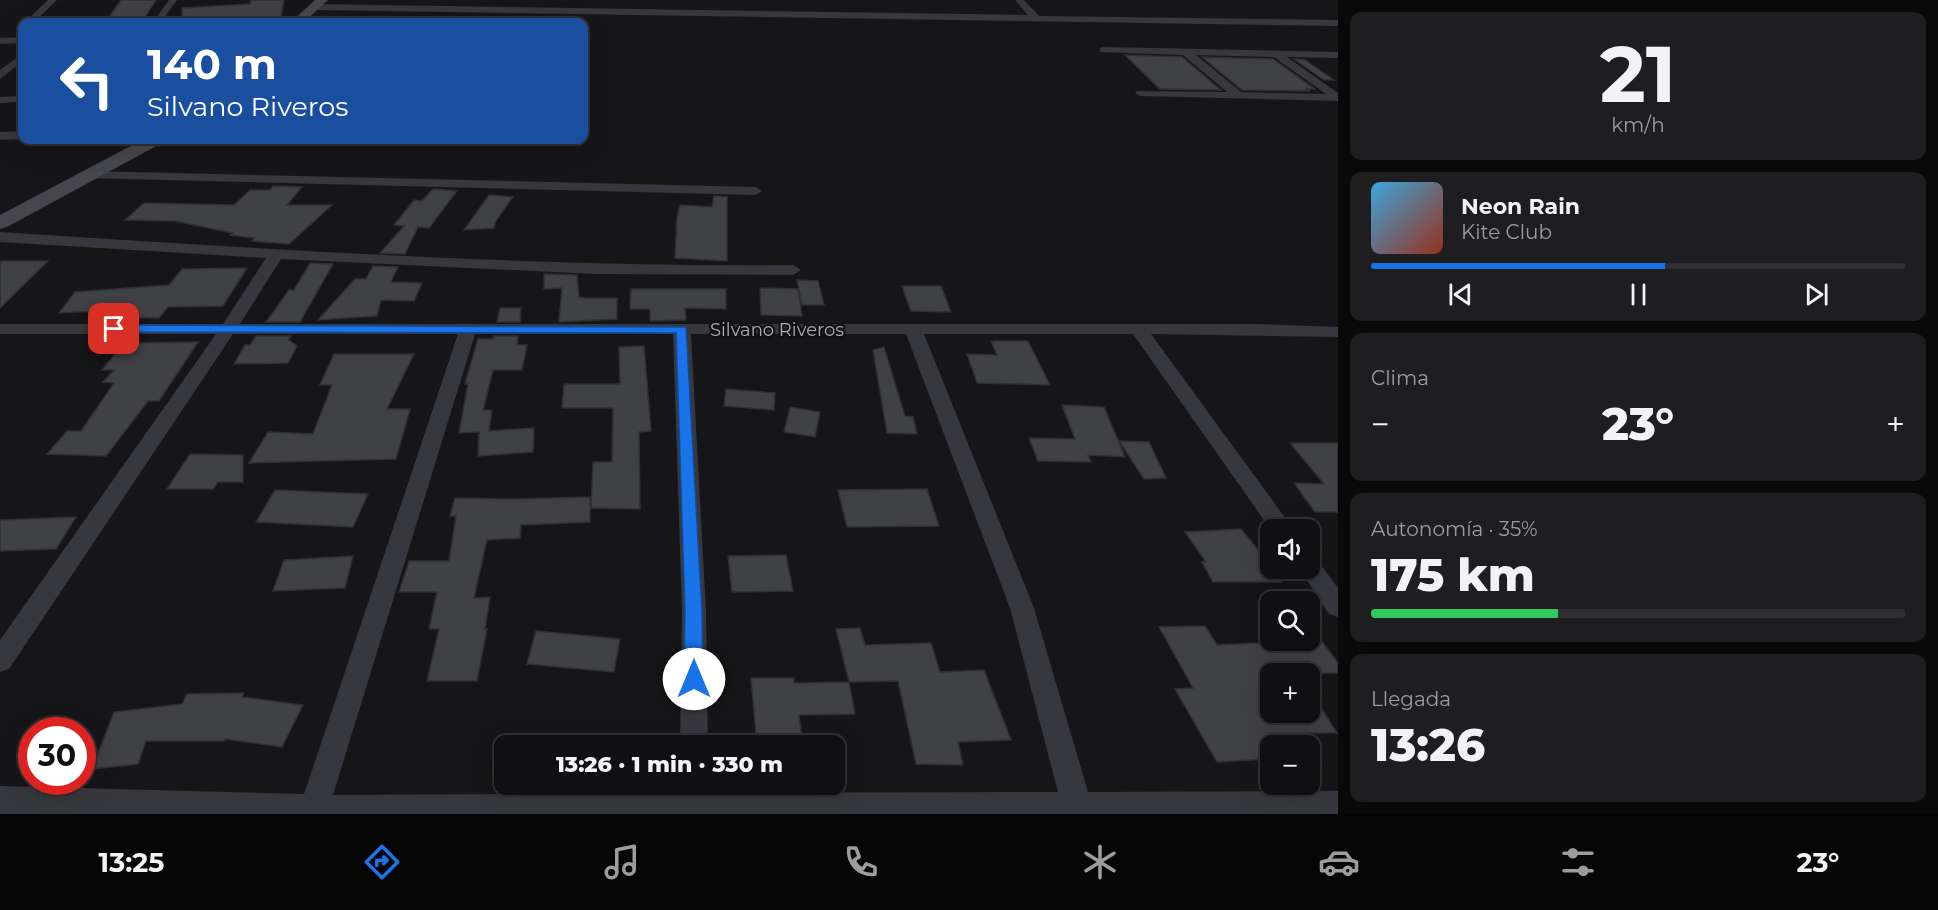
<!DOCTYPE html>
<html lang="es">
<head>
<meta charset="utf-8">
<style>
	:root { --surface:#101012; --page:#1e1e20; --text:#f1f3f6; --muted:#9c9d9f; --line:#303032; --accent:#1a73e8 }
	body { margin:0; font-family:Montserrat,sans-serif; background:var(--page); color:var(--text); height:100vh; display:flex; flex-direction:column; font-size:22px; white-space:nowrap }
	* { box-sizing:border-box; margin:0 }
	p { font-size:20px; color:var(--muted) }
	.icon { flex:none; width:33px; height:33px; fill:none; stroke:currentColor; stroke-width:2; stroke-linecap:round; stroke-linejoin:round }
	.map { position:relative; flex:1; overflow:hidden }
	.side { display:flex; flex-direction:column; gap:12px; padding:12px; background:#09090a; width:600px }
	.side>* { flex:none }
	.hud { position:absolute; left:18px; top:18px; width:570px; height:126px; border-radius:12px; box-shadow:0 6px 24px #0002,0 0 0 2px var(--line); background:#1a4fa0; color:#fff; overflow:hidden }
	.tools { position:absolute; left:1260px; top:519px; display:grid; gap:12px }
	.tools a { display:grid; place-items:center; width:60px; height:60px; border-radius:12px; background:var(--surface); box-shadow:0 6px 24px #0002,0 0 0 2px var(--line); font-size:30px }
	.speed { position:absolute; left:18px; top:717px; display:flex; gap:12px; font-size:30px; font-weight:700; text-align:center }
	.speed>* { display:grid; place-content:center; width:78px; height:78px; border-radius:50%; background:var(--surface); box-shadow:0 6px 24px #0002,0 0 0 2px var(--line); line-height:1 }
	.speed .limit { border:9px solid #d22; background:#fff; color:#111 }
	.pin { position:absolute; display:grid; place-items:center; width:51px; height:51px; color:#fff; margin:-26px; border-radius:12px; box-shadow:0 3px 9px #0006 }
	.me { position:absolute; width:66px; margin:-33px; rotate:0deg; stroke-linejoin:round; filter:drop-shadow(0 0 4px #0008) }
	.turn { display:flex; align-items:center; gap:21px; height:126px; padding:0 30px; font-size:27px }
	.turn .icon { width:78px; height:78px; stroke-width:2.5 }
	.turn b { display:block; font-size:42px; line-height:51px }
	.big { font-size:45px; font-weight:800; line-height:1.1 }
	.side .card { flex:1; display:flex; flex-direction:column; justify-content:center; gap:9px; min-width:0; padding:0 21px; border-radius:12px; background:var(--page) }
	.side .dial { align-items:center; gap:0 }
	.dial b { font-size:78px; line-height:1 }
	.song { display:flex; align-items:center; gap:18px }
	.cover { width:72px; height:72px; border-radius:9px; background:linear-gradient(135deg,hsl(200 70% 55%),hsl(10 70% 35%)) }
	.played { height:6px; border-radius:3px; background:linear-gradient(90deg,var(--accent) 55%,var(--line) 55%) }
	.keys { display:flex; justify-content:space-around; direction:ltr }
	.heat { display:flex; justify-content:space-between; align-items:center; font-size:33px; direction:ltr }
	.charge { height:9px; border-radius:4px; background:linear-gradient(90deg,#34c759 35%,var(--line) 0) }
	.trip { position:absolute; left:494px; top:735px; width:351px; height:60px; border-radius:12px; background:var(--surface); box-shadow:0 6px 24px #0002,0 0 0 2px var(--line); font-weight:800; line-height:60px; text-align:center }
	.menu { display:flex; height:96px; justify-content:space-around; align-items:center; background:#060607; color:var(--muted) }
	.menu .icon { width:42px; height:42px }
	.menu .on { color:var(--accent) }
	.menu b { font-size:27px; color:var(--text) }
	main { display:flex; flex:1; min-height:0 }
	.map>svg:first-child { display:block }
	.building { fill:#404145; stroke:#303034; stroke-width:1.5 }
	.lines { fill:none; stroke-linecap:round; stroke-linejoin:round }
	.street { fill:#37383d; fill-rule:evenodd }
	.secondary { fill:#45474d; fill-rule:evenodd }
	.route { fill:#1a73e8; stroke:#114b97; stroke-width:1.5 }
	.labels { text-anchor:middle; stroke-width:4.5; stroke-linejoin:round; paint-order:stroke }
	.street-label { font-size:18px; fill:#a8adb8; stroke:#111113 }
</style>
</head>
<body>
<main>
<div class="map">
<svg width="1338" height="814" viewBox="0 0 1338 814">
	<rect width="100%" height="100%" fill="#161618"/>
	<path class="building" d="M121 0H156L145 17 107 20Z
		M251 0H284L280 22H182V8L250 4Z
		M1125 55 1182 57 1221 90 1160 89Z
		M1202 57 1273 59 1315 89H1306L1310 91 1242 90Z
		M1294 59 1305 60 1334 80H1324Z
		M273 186 302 187 287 205H332L289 244 252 241 254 238 230 235 233 233 175 221 125 220 144 203 234 205 250 190H270Z
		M433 189 457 191 429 228 418 227 405 254 380 253 404 226 394 225 414 200 422 201Z
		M489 195 513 197 495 222 494 228 464 230Z
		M714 196 727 197V261L675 258 677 217 680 205 712 207Z
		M0 261H48L0 308Z
		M310 263 333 264 300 322H266L289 290H294Z
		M373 266 398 267 391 282 422 283 414 301 381 300 377 316 318 320 355 279H366Z
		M247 268 223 306 168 307 159 318 91 317 96 311 59 313 75 292 169 285 182 269Z
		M544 274 577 275 579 297 584 298H617V319L559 322 562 288 544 289Z
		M797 280 818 281 824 305H802Z
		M902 286H941L951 312 911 311Z
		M760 288 798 289 802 316 761 315Z
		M631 289H726V309L685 308 686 320 650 321V309H630Z
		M500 308H521L520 322H497Z
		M256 336H291L289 340 297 346 288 363 234 364 245 345H250Z
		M494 336H518L517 345H527L522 370H493L483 410H492L489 431 534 428 533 452 478 456 479 432 459 433 468 384H465L478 339H494Z
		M991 341H1028L1050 385 977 383 967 354 997 355Z
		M198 342 159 401H148L106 456 47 454 67 431H81L114 383 103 382 114 370H102L124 343Z
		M644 346 651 431 639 432 640 509 591 508 593 462H612L613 408H562L564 384H620L619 347Z
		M884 347 905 416 913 417 917 434 887 433 873 350Z
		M334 354H414L387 409H410L396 459 249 463 268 432 313 434 332 385H320Z
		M726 389 775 393 774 410 724 406Z
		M1062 405 1104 407 1125 457 1088 455 1091 462 1038 461 1029 438 1075 439Z
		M790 407 820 412 815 437 784 432Z
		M1119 441 1149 442 1166 478 1144 479Z
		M1290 443H1338V512H1315L1294 483 1324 484Z
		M190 454 243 455V482H218L213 489H167Z
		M927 489 939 526 847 527 838 490Z
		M275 490 368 494 353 527 256 522Z
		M590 497V522L521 525 520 538 487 540 474 598 490 597 485 629H487L477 681H427L439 629H429L437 592H399L409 561H449L456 516H450L455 498 516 499Z
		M76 517 56 549 0 551V520Z
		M1241 529 1269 563 1270 568 1281 582H1213L1202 562H1206L1185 532Z
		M786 555 793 591 732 592 728 556Z
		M353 556 345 588 273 591 284 560Z
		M1205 626 1217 645 1321 640 1338 663V673L1270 674V712H1310V690L1337 733H1270V759L1217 762 1175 689 1193 688 1159 627Z
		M860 628 865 645 931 643 940 672 984 670 1011 740 958 742 963 765 916 764 898 681 849 682 836 629Z
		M536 631 620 639 614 672 527 664Z
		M751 678H794V683L849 682 855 714 799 715 803 746H757Z
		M244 693 242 697 303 705 282 747 225 739 224 741H146L138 764 92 769 114 712 182 704 187 694Z"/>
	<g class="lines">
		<path class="street" d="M48 0H57L34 22H25Z
			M169 0H177L161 22H153Z
			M1015 0H1024L1039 16 1338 20V26L315 10 311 7 315 4 1028 15Z
			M22 37V43L0 44V38Z
			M1104 47 1338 52V58L1287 57 1338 93V101L1141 96 1135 93 1137 91 1227 92 1183 55 1100 52V48ZM1196 55 1274 57 1326 94 1241 92Z
			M22 54V62L0 79V70Z
			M22 96V102L0 103V97Z
			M22 131V139L0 140V132Z
			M90 171 755 187 762 191 755 195 85 178 83 175Z
			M0 232C264 249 528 267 793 265L801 270 793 275 595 274 281 259 240 324H1255L1338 327V337L1151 334 1294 530H1271L1133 334H924L1034 608 1088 792 1338 791V814H0V786L304 794 458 334H233L9 669 0 672V640L216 334H0V324H223L266 258 0 242ZM475 334H673L682 612 680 746H708L706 612 691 334H906L1010 608 1058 792 709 793V784H679V793L333 795Z
			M1310 558 1318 561 1338 588V617L1329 614 1299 568H1310Z"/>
		<path class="secondary" d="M315 0H328L304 22H291Z
			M142 140H163L160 144 7 227 0 229V215Z"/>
	</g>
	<path class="route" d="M114 325 686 327 702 612 703 679 700 684 694 687 687 684 684 679 685 612 676 333 110 332 108 329Z"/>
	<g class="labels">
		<g class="street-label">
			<text x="777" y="336">Silvano Riveros</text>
		</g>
	</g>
</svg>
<div class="tools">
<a><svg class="icon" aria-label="sound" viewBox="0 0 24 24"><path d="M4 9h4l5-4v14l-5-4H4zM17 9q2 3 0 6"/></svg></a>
<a><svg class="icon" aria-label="search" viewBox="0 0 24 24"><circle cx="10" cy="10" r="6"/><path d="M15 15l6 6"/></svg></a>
<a>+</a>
<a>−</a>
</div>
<div class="speed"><div class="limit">30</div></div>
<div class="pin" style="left:114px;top:329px;background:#d93025"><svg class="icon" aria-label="arrive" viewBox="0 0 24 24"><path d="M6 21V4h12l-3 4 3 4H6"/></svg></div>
<svg class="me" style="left:694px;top:679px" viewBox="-20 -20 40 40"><circle r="19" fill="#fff"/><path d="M0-13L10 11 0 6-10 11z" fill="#1a73e8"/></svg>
<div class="trip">13:26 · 1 min · 330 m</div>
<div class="hud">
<div class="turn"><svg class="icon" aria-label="left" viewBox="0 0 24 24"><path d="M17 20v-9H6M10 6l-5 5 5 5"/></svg><div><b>140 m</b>Silvano Riveros</div></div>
</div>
</div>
<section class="side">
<div class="card dial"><b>21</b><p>km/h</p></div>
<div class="card">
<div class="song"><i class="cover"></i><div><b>Neon Rain</b><p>Kite Club</p></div></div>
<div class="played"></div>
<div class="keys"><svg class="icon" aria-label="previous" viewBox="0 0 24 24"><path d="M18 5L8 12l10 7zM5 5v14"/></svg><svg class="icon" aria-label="pause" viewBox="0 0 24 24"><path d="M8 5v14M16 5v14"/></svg><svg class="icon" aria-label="next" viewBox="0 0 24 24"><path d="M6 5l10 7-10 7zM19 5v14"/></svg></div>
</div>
<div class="card"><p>Clima</p>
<div class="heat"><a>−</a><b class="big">23°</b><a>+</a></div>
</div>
<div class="card"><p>Autonomía · 35%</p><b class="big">175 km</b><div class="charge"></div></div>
<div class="card"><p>Llegada</p><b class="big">13:26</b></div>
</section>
</main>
<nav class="menu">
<b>13:25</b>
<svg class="icon on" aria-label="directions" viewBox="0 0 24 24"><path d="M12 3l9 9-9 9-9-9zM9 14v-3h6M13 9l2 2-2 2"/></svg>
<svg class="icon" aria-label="music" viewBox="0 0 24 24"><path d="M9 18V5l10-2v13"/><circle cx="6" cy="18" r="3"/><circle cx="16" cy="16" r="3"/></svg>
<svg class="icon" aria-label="phone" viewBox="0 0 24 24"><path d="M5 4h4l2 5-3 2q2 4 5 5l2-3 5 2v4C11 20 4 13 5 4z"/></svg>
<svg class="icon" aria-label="climate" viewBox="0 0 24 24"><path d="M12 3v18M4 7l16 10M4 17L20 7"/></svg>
<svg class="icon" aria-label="car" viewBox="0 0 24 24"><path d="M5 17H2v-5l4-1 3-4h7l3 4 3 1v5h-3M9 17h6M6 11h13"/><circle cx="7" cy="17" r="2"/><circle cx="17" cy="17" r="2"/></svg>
<svg class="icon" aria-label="filters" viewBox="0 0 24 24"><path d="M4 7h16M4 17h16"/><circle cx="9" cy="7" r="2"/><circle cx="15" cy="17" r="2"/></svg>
<b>23°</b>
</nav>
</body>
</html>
